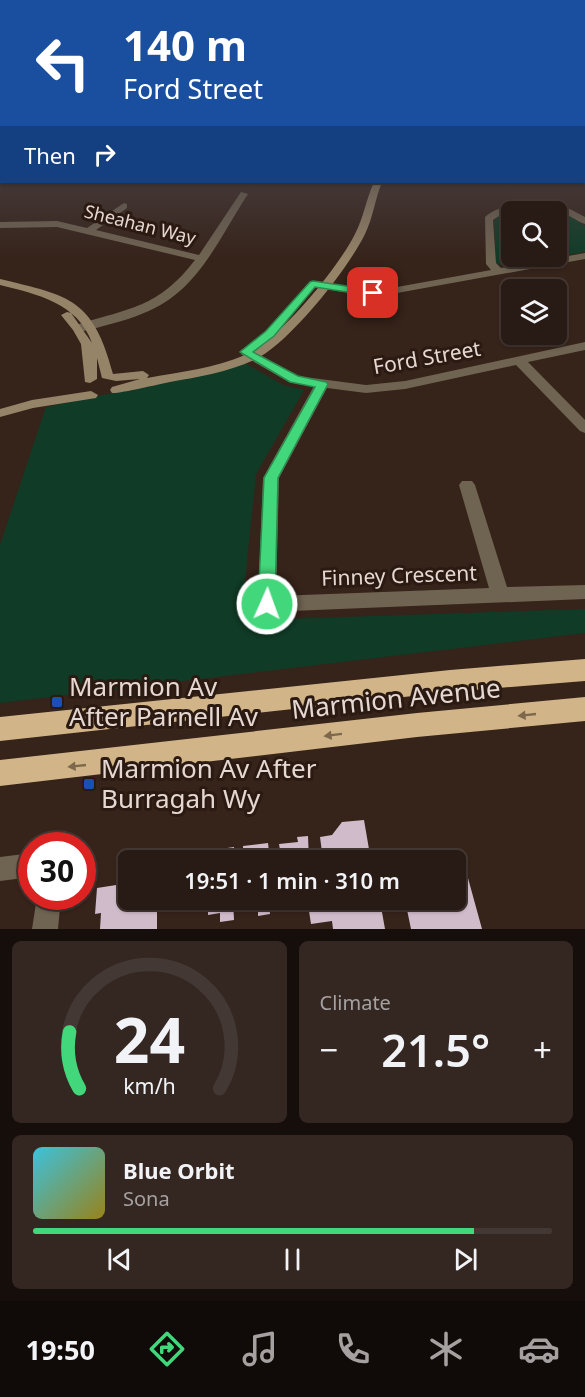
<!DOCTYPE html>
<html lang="en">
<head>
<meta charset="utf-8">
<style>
	:root { --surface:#281a14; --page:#342722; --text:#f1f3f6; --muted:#a5a1a0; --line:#443834; --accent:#43d77b }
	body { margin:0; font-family:"Noto Sans",sans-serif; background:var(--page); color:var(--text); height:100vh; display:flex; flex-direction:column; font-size:22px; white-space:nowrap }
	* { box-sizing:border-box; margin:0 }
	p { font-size:20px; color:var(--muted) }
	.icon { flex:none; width:33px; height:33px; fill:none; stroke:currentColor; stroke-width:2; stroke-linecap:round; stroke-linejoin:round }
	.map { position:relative; height:929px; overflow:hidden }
	.details { display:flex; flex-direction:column; gap:12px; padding:12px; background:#160e0b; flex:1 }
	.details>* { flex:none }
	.hud { position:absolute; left:0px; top:0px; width:585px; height:183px; box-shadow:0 2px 4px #0004,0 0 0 2px var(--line); background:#1a4fa0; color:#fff; overflow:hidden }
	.tools { position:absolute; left:501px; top:201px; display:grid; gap:12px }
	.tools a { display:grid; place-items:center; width:66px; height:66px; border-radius:9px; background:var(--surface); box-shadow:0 2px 4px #0004,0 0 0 2px var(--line); font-size:30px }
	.speed { position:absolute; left:18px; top:832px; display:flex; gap:12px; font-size:30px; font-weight:700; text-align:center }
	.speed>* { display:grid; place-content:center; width:78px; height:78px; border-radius:50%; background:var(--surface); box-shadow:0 2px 4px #0004,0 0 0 2px var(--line); line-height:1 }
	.speed .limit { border:9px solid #d22; background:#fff; color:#111 }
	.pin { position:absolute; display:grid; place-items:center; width:51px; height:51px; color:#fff; margin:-26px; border-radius:12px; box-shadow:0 3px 9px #0006 }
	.me { position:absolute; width:66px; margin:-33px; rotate:2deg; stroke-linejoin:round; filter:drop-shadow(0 0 4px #0008) }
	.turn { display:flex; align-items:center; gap:21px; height:126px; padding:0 24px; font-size:27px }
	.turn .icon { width:78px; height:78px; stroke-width:2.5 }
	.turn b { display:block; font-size:42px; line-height:51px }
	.then { display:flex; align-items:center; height:57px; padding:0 24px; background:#0003; gap:12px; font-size:22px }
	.big { font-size:45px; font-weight:600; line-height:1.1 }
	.details .card { flex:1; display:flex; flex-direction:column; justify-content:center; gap:9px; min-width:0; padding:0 21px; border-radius:9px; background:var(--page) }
	.details .dial { align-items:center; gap:0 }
	.dial svg { height:156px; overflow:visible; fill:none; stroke:var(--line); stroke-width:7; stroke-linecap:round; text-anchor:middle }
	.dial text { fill:var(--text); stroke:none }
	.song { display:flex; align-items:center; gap:18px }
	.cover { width:72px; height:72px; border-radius:9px; background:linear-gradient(135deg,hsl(190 70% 55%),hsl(50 70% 35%)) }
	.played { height:6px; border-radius:3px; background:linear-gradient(90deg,var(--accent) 85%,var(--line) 85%) }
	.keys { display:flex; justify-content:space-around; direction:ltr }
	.heat { display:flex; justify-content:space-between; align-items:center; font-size:33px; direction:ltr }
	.details .tiles { flex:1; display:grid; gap:12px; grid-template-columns:1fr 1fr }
	.card:last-child { grid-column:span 2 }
	.trip { position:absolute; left:118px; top:850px; width:348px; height:60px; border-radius:9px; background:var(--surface); box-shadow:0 2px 4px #0004,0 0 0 2px var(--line); font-weight:600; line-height:60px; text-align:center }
	.dock { display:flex; height:96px; justify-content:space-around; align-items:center; background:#100a08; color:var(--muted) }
	.dock .icon { width:42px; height:42px }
	.dock .on { color:var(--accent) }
	.dock b { font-size:27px; color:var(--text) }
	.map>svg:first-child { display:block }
	.green { fill:#103c27 }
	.building { fill:#d0bbcb }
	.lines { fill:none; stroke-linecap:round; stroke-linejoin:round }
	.street { fill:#6f6351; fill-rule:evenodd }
	.secondary { fill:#968468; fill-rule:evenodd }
	.highway { fill:#d1b588; fill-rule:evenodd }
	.oneway { fill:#7e684c }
	.route { fill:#43d77b; stroke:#2c8c50; stroke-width:1.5 }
	.transit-dot { fill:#1a4fb4; stroke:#2b1a11; stroke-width:2 }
	.labels { text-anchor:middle; stroke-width:6; stroke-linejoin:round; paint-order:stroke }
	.far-street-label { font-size:18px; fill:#e5d8d2; stroke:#2b1a11 }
	.street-label { font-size:21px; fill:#e5d8d2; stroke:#2b1a11 }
	.near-poi-label { font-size:26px; fill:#e5d8d2; stroke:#2b1a11; text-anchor:start }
	.near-street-label { font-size:26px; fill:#e5d8d2; stroke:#2b1a11 }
</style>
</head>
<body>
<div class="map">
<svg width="585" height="929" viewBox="0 0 585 929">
	<rect width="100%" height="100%" fill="#36231a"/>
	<path class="green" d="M549 207 561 210 585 226V252L503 266 496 263 494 221 499 215 511 212 512 256H556V212L515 211Z
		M243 362 283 385 304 390 256 474 243 601 252 620 585 609V633L0 703V545L46 407 217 371Z"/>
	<path class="building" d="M364 820 370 855 347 858V855L337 856 338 858 323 860 320 837 332 835 342 822Z
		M308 836 309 861H274L273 856H281L279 844 298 842 297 837Z
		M268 843 270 861H243V846Z
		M234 847 235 861H207V851Z
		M460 849 482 929H411L405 900H456V861H397V858Z
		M129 883V900H157V929H100L101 913 95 914 97 888Z
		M208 900H233L234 920 220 922V913L208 915Z
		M245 900H269L270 914 258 916V910L246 911Z
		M308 900H370V901L309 910Z
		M380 901 385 929H333L332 921 311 924 309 911Z"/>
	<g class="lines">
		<path class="street" d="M584 135H585V140H584Z
			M0 151H2V158H0Z
			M0 177 2 182H5L0 183Z
			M241 192 248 194C226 227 207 270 175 295 150 316 111 324 80 332L76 331V325C130 308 158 308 195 260L57 227 0 228V222L57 221 87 228 124 203 127 204V208L96 230 199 255Z
			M540 202 566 207 585 217V224C576 221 568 214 559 211 539 204 509 207 493 220L496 263 501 268 585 253V259L386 295H361L313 287 308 284 313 281 361 289H386L491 270 486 264 485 217C499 205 522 203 540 202Z
			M585 342V350L528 362 585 420V433L580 431 516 365 405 389 366 393 327 388 279 478 276 596 489 588 459 485 462 481H472L475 485 507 587 585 585V599L267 612 261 609 258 604 263 478 314 386 289 382 242 355 240 352 242 349H250L297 376 366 385 405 381Z
			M32 853V877L0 881V857Z
			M37 897H61L58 929H32Z"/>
		<path class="secondary" d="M584 148H585V152H584Z
			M374 182H382C375 199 373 218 365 234 348 269 289 344 254 360 228 372 198 377 170 382 160 384 118 394 112 393L110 390 112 387 140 379 116 381 102 378 97 358V379L90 383 85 382 81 344 73 330 61 315 67 312 71 313 92 343C78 303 37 294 0 285V279C71 296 93 299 113 374L143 371 149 375 147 378C180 372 215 368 245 355 280 339 338 268 355 234 364 217 366 199 374 182Z
			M91 391 98 395 96 398 33 408 0 417V409L32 400Z"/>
		<path class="highway" d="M585 659V681L450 692 0 741V717L450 670Z
			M585 697V721L417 737 0 786V760L417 713Z"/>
	</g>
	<defs><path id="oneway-solid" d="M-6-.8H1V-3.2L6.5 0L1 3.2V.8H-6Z" transform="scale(1.5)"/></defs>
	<g class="oneway">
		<use href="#oneway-solid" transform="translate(527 715) rotate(174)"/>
		<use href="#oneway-solid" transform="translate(333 735) rotate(173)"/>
		<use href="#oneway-solid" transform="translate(77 766) rotate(174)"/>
	</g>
	<linearGradient id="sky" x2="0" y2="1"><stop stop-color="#1e130e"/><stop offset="0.5" stop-color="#4c4549"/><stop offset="1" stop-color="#4c4549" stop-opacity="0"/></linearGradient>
	<rect width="585" height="260" fill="url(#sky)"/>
	<path class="route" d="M313 281 373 290 378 293 373 296 315 287 274 336 253 352 298 376 326 382 328 384 278 478 275 604 273 609 267 611 261 609 258 604 264 478 315 387 290 382 240 352 266 331 310 282Z"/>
	<g class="transit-dot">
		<rect x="51" y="696" width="12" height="12" rx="3"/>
		<rect x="83" y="778" width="12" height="12" rx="3"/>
	</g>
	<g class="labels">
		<g class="far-street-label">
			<text transform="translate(140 225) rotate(14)" y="6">Sheahan Way</text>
		</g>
		<g class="street-label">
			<text transform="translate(427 358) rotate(-10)" y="7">Ford Street</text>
			<text transform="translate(399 576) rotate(-2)" y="7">Finney Crescent</text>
		</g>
		<g class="near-poi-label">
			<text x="69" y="696">Marmion Av<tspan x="69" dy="30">After Parnell Av</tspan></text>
			<text x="101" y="778">Marmion Av After<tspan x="101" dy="30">Burragah Wy</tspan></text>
		</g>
		<g class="near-street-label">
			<text transform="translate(396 699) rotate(-6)" y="9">Marmion Avenue</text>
		</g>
	</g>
</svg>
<div class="tools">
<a><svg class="icon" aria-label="search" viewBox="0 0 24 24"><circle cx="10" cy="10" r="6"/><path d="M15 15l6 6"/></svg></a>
<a><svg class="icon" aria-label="layers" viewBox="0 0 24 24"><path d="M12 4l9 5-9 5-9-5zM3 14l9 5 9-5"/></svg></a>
</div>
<div class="speed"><div class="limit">30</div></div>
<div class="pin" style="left:373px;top:293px;background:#d93025"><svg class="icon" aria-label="arrive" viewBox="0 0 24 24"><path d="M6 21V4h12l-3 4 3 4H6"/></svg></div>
<svg class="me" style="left:267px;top:604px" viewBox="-20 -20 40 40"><circle r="17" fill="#43d77b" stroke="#fff" stroke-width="3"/><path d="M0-11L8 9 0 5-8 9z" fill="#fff"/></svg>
<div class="trip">19:51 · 1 min · 310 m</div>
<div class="hud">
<div class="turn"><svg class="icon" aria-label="left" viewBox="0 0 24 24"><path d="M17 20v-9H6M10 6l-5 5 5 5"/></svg><div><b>140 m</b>Ford Street</div></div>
<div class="then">Then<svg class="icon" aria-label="right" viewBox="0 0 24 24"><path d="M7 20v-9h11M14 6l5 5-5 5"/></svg></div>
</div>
</div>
<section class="details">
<div class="tiles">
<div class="card dial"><svg viewBox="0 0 100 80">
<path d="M14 69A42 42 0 1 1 86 69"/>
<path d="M14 69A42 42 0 0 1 9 40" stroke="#43d77b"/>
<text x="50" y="56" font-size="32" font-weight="700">24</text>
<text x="50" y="72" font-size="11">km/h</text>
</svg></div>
<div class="card"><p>Climate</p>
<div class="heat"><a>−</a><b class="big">21.5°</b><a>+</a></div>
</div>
<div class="card">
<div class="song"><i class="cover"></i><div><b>Blue Orbit</b><p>Sona</p></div></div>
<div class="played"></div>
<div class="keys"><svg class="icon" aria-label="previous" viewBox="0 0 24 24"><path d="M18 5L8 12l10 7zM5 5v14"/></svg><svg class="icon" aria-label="pause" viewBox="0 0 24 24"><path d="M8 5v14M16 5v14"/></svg><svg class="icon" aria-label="next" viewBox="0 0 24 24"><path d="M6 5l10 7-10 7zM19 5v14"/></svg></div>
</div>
</div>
</section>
<nav class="dock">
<b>19:50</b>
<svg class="icon on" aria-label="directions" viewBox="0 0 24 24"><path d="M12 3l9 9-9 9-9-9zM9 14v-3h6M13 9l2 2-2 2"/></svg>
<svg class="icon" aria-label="music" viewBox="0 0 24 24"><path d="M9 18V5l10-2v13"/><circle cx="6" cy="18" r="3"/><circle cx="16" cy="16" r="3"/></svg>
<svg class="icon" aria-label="phone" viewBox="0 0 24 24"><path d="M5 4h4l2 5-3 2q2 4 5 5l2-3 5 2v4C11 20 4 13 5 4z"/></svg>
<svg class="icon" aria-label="climate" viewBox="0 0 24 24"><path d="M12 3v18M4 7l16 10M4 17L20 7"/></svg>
<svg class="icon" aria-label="car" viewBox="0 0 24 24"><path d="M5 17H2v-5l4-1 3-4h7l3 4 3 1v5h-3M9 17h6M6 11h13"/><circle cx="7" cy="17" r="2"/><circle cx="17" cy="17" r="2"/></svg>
</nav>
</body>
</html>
